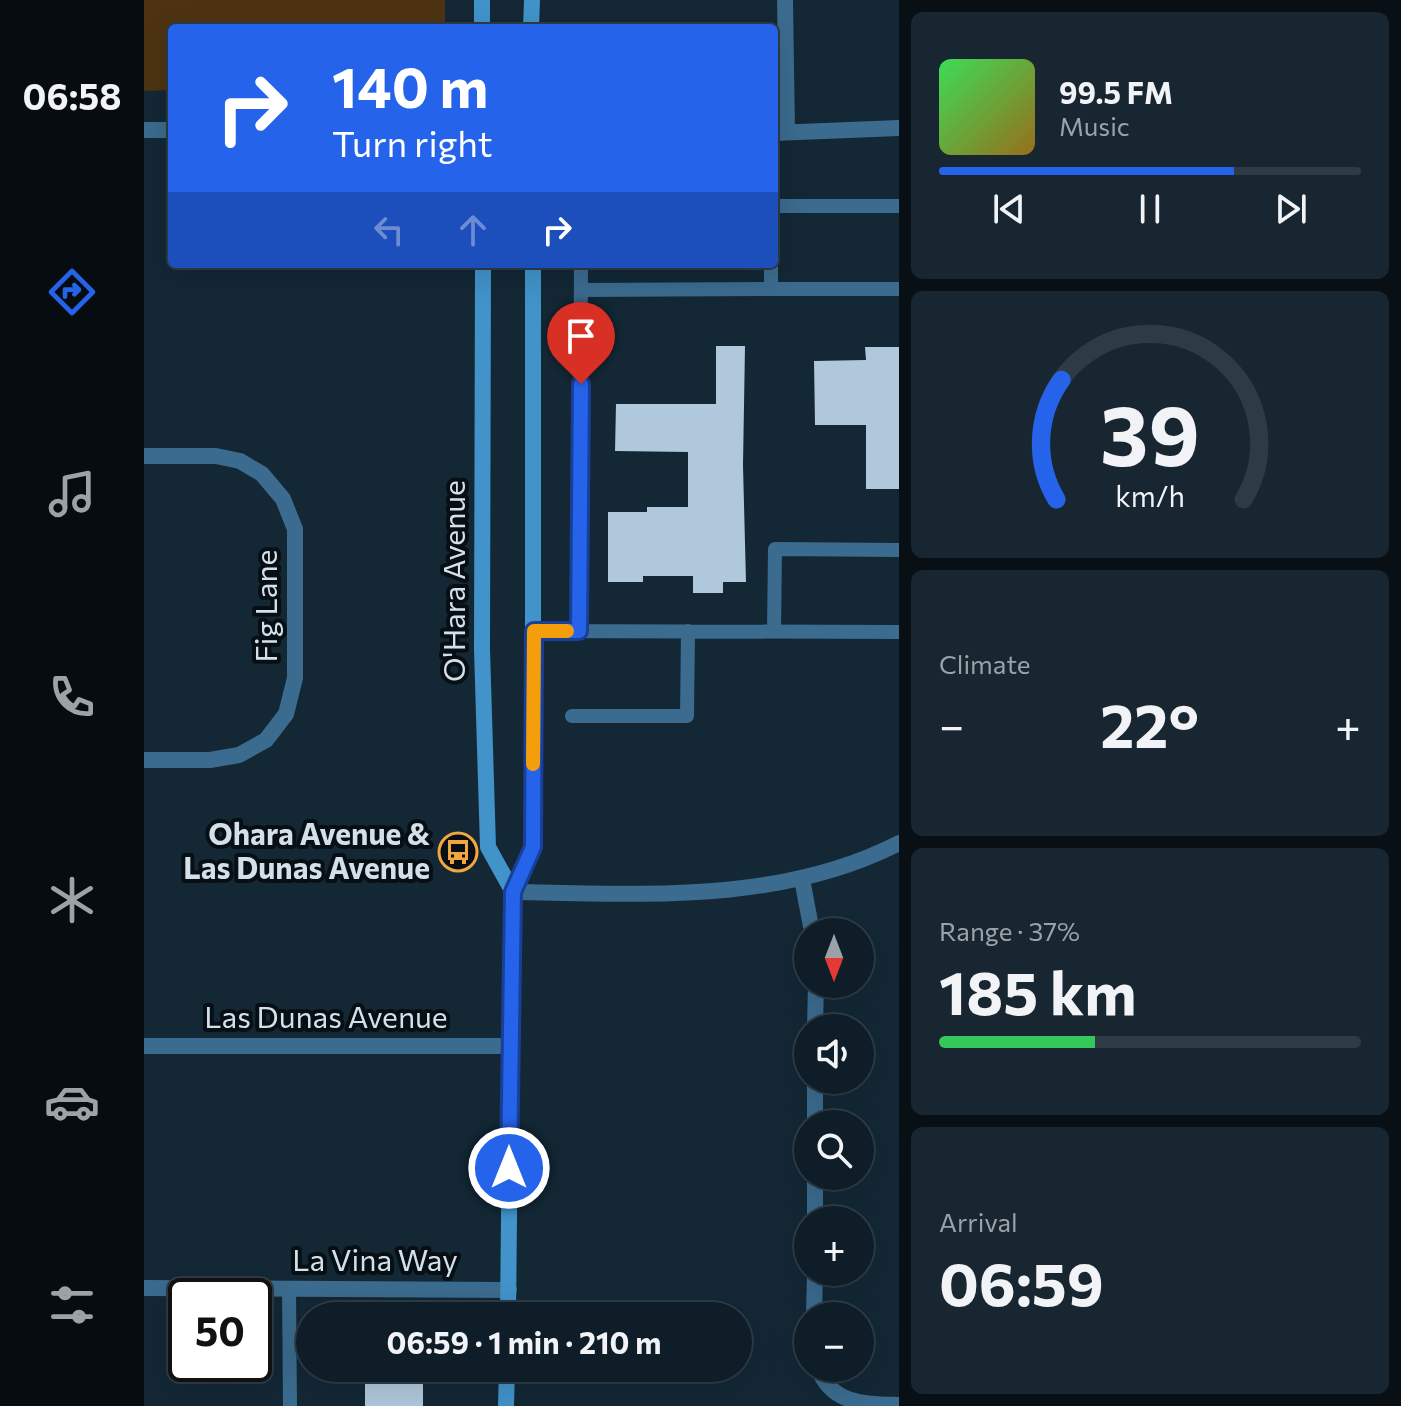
<!DOCTYPE html>
<html lang="en">
<head>
<meta charset="utf-8">
<style>
	:root { --surface:#0e1d28; --page:#172630; --text:#f1f3f6; --muted:#9ba2a8; --line:#2e3b45; --accent:#2563eb }
	body { margin:0; font-family:Commissioner,sans-serif; background:var(--page); color:var(--text); height:100vh; display:flex; flex-direction:column; font-size:30px; white-space:nowrap }
	* { box-sizing:border-box; margin:0 }
	p { font-size:26px; color:var(--muted) }
	.icon { flex:none; width:44px; height:44px; fill:none; stroke:currentColor; stroke-width:2; stroke-linecap:round; stroke-linejoin:round }
	.map { position:relative; flex:1; overflow:hidden }
	.details { display:flex; flex-direction:column; gap:12px; padding:12px; background:#081016; width:502px }
	.details>* { flex:none }
	.guide { position:absolute; left:24px; top:24px; width:610px; height:244px; border-radius:8px; box-shadow:0 8px 32px #0002,0 0 0 2px var(--line); background:#2563eb; color:#fff; overflow:hidden }
	.needle { width:52px; rotate:180deg }
	.controls { position:absolute; left:650px; top:918px; display:grid; gap:16px }
	.controls a { display:grid; place-items:center; width:80px; height:80px; border-radius:50%; background:var(--surface); box-shadow:0 8px 32px #0002,0 0 0 2px var(--line); font-size:40px }
	.speed { position:absolute; left:24px; top:1278px; display:flex; gap:16px; font-size:40px; font-weight:700; text-align:center }
	.speed>* { display:grid; place-content:center; width:104px; height:104px; border-radius:50%; background:var(--surface); box-shadow:0 8px 32px #0002,0 0 0 2px var(--line); line-height:1 }
	.speed .limit { border:4px solid #111; border-radius:12px; background:#fff; color:#111 }
	.pin { position:absolute; display:grid; place-items:center; width:68px; height:68px; color:#fff; margin:-82px -34px; border-radius:50% 50% 50% 0; rotate:-45deg; box-shadow:0 0 8px #0007 }
	.pin .icon { rotate:45deg }
	.me { position:absolute; width:88px; margin:-44px; rotate:0deg; stroke-linejoin:round; filter:drop-shadow(0 0 6px #0008) }
	.turn { display:flex; align-items:center; gap:28px; height:168px; padding:0 32px; font-size:36px }
	.turn .icon { width:104px; height:104px; stroke-width:2.5 }
	.turn b { display:block; font-size:56px; line-height:68px }
	.lanes { display:flex; align-items:center; height:76px; padding:0 32px; background:#0003; justify-content:center; gap:40px; direction:ltr }
	.lanes .off { opacity:.35 }
	.big { font-size:60px; font-weight:700; line-height:1.1 }
	.details .widget { flex:1; display:flex; flex-direction:column; justify-content:center; gap:12px; min-width:0; padding:0 28px; border-radius:12px; background:var(--page) }
	.details .dial { align-items:center; gap:0 }
	.dial svg { height:208px; overflow:visible; fill:none; stroke:var(--line); stroke-width:7; stroke-linecap:round; text-anchor:middle }
	.dial text { fill:var(--text); stroke:none }
	.song { display:flex; align-items:center; gap:24px }
	.cover { width:96px; height:96px; border-radius:12px; background:linear-gradient(135deg,hsl(130 70% 55%),hsl(40 70% 35%)) }
	.played { height:8px; border-radius:4px; background:linear-gradient(90deg,var(--accent) 70%,var(--line) 70%) }
	.keys { display:flex; justify-content:space-around; direction:ltr }
	.heat { display:flex; justify-content:space-between; align-items:center; font-size:44px; direction:ltr }
	.charge { height:12px; border-radius:6px; background:linear-gradient(90deg,#34c759 37%,var(--line) 0) }
	.trip { position:absolute; left:152px; top:1302px; width:456px; height:80px; border-radius:40px; background:var(--surface); box-shadow:0 8px 32px #0002,0 0 0 2px var(--line); font-weight:700; line-height:80px; text-align:center }
	main { display:flex; flex:1; min-height:0 }
	.tabs { display:flex; flex-direction:column; width:144px; justify-content:space-around; align-items:center; background:#060c10; color:var(--muted) }
	.tabs .icon { width:56px; height:56px }
	.tabs .active { color:var(--accent) }
	.tabs b { font-size:36px; color:var(--text) }
	.map>svg:first-child { display:block }
	.green { fill:#4d3312 }
	.building { fill:#b0c8dc }
	.lines { fill:none; stroke-linecap:round; stroke-linejoin:round }
	.service { stroke:#3b6b8e; stroke-width:14 }
	.minor { stroke:#3b6b8e; stroke-width:16 }
	.tertiary { stroke:#3b6b8e; stroke-width:16 }
	.secondary { stroke:#4193ca; stroke-width:16 }
	.route-casing { stroke:#184099; stroke-width:20 }
	.route { stroke:#2563eb; stroke-width:14 }
	.slow { stroke:#f59e0b; stroke-width:14 }
	.labels { text-anchor:middle; stroke-width:8; stroke-linejoin:round; paint-order:stroke }
	.street-label { font-size:30px; fill:#d3dfe9; stroke:#070f15 }
	.poi-label { font-size:30px; font-weight:bold; fill:#d3dfe9; stroke:#070f15; text-anchor:end }
</style>
</head>
<body>
<main>
<nav class="tabs">
<b>06:58</b>
<svg class="icon active" aria-label="directions" viewBox="0 0 24 24"><path d="M12 3l9 9-9 9-9-9zM9 14v-3h6M13 9l2 2-2 2"/></svg>
<svg class="icon" aria-label="music" viewBox="0 0 24 24"><path d="M9 18V5l10-2v13"/><circle cx="6" cy="18" r="3"/><circle cx="16" cy="16" r="3"/></svg>
<svg class="icon" aria-label="phone" viewBox="0 0 24 24"><path d="M5 4h4l2 5-3 2q2 4 5 5l2-3 5 2v4C11 20 4 13 5 4z"/></svg>
<svg class="icon" aria-label="climate" viewBox="0 0 24 24"><path d="M12 3v18M4 7l16 10M4 17L20 7"/></svg>
<svg class="icon" aria-label="car" viewBox="0 0 24 24"><path d="M5 17H2v-5l4-1 3-4h7l3 4 3 1v5h-3M9 17h6M6 11h13"/><circle cx="7" cy="17" r="2"/><circle cx="17" cy="17" r="2"/></svg>
<svg class="icon" aria-label="filters" viewBox="0 0 24 24"><path d="M4 7h16M4 17h16"/><circle cx="9" cy="7" r="2"/><circle cx="15" cy="17" r="2"/></svg>
</nav>
<div class="map">
<svg width="755" height="1406" viewBox="0 0 755 1406">
	<rect width="100%" height="100%" fill="#132735"/>
	<path class="green" d="M0 0H301V24L298 28H28V90L0 91Z"/>
	<path class="building" d="M572 346H601L599 465 602 582H579V593H549V576H499V582H464V512H503V507H544V452L471 451 472 404H572Z
		M721 347H755V489H722V425H671L670 361 722 360Z
		M221 1368H279V1406H221Z"/>
	<g class="lines">
		<path class="service" d="M630 206H755
			M627 264V289H755
			M437 290 627 289
			M390 631 755 632
			M435 631 437 264
			M630 632 631 549 755 550
			M428 716H543L544 631
			M145 1288 146 1406"/>
		<path class="minor" d="M641 0 643 132
			M0 456H72L96 461 118 474 139 499 151 529V678L142 714 122 740 95 755 66 760H0
			M658 879 668 932
			M369 892C499 894 636 904 755 843
			M671 1028 672 984
			M0 1046H365
			M671 1124V1080
			M671 1220V1176
			M0 1288 365 1290
			M670 1316 671 1272
			M674 1368C688 1405 721 1404 755 1405"/>
		<path class="tertiary" d="M0 130H28
			M630 133 755 128"/>
		<path class="secondary" d="M338 28V0
			M387 28 388 0
			M339 264 338 649 344 847 369 892
			M364 1316 368 918 369 892 389 847V264
			M362 1406 363 1368"/>
	</g>
	<g class="lines">
		<g class="route-casing">
			<path id="route" d="M365 1168 369 892 389 847 390 631H435L437 384"/>
		</g>
		<use href="#route" class="route"/>
		<path class="slow" d="M389 764 390 631H423"/>
	</g>
	<defs>
		<g id="bus-ring" transform="scale(2)"><circle r="9.5" fill="#070f15" stroke="#f1a63f" stroke-width="1.5"/><path d="M-5-6H5V4H4V6H2V4H-2V6H-4V4H-5ZM-3.5-4V0h7V-4ZM-3.5 1.2v1.5H-2V1.2ZM2 1.2v1.5H3.5V1.2Z" fill="#f1a63f"/></g>
	</defs>
	<g fill-rule="evenodd">
		<use href="#bus-ring" x="314" y="852"/>
	</g>
	<g class="labels">
		<g class="street-label">
			<text transform="translate(311 581) rotate(-90)" y="10">O'Hara Avenue</text>
			<text transform="translate(123 606) rotate(-90)" y="10">Fig Lane</text>
			<text x="182" y="1028">Las Dunas Avenue</text>
			<text x="231" y="1271">La Vina Way</text>
		</g>
		<g class="poi-label">
			<text x="286" y="845">Ohara Avenue &amp;<tspan x="286" dy="34">Las Dunas Avenue</tspan></text>
		</g>
	</g>
</svg>
<div class="controls">
<a><svg class="needle" viewBox="-14 -14 28 28"><path d="M0-13l5 13h-10z" fill="#e53935"/><path d="M0 13l5-13h-10z" fill="#9ba2a8"/></svg></a>
<a><svg class="icon" aria-label="sound" viewBox="0 0 24 24"><path d="M4 9h4l5-4v14l-5-4H4zM17 9q2 3 0 6"/></svg></a>
<a><svg class="icon" aria-label="search" viewBox="0 0 24 24"><circle cx="10" cy="10" r="6"/><path d="M15 15l6 6"/></svg></a>
<a>+</a>
<a>−</a>
</div>
<div class="speed"><div class="limit">50</div></div>
<div class="pin" style="left:437px;top:384px;background:#d93025"><svg class="icon" aria-label="arrive" viewBox="0 0 24 24"><path d="M6 21V4h12l-3 4 3 4H6"/></svg></div>
<svg class="me" style="left:365px;top:1168px" viewBox="-20 -20 40 40"><circle r="17" fill="#2563eb" stroke="#fff" stroke-width="3"/><path d="M0-11L8 9 0 5-8 9z" fill="#fff"/></svg>
<div class="trip">06:59 · 1 min · 210 m</div>
<div class="guide">
<div class="turn"><svg class="icon" aria-label="right" viewBox="0 0 24 24"><path d="M7 20v-9h11M14 6l5 5-5 5"/></svg><div><b>140 m</b>Turn right</div></div>
<div class="lanes"><svg class="icon off" aria-label="left" viewBox="0 0 24 24"><path d="M17 20v-9H6M10 6l-5 5 5 5"/></svg><svg class="icon off" aria-label="ahead" viewBox="0 0 24 24"><path d="M12 20V5M6 11l6-6 6 6"/></svg><svg class="icon" aria-label="right" viewBox="0 0 24 24"><path d="M7 20v-9h11M14 6l5 5-5 5"/></svg></div>
</div>
</div>
<section class="details">
<div class="widget">
<div class="song"><i class="cover"></i><div><b>99.5 FM</b><p>Music</p></div></div>
<div class="played"></div>
<div class="keys"><svg class="icon" aria-label="previous" viewBox="0 0 24 24"><path d="M18 5L8 12l10 7zM5 5v14"/></svg><svg class="icon" aria-label="pause" viewBox="0 0 24 24"><path d="M8 5v14M16 5v14"/></svg><svg class="icon" aria-label="next" viewBox="0 0 24 24"><path d="M6 5l10 7-10 7zM19 5v14"/></svg></div>
</div>
<div class="widget dial"><svg viewBox="0 0 100 80">
<path d="M14 69A42 42 0 1 1 86 69"/>
<path d="M14 69A42 42 0 0 1 16 23" stroke="#2563eb"/>
<text x="50" y="56" font-size="32" font-weight="700">39</text>
<text x="50" y="72" font-size="11">km/h</text>
</svg></div>
<div class="widget"><p>Climate</p>
<div class="heat"><a>−</a><b class="big">22°</b><a>+</a></div>
</div>
<div class="widget"><p>Range · 37%</p><b class="big">185 km</b><div class="charge"></div></div>
<div class="widget"><p>Arrival</p><b class="big">06:59</b></div>
</section>
</main>
</body>
</html>
